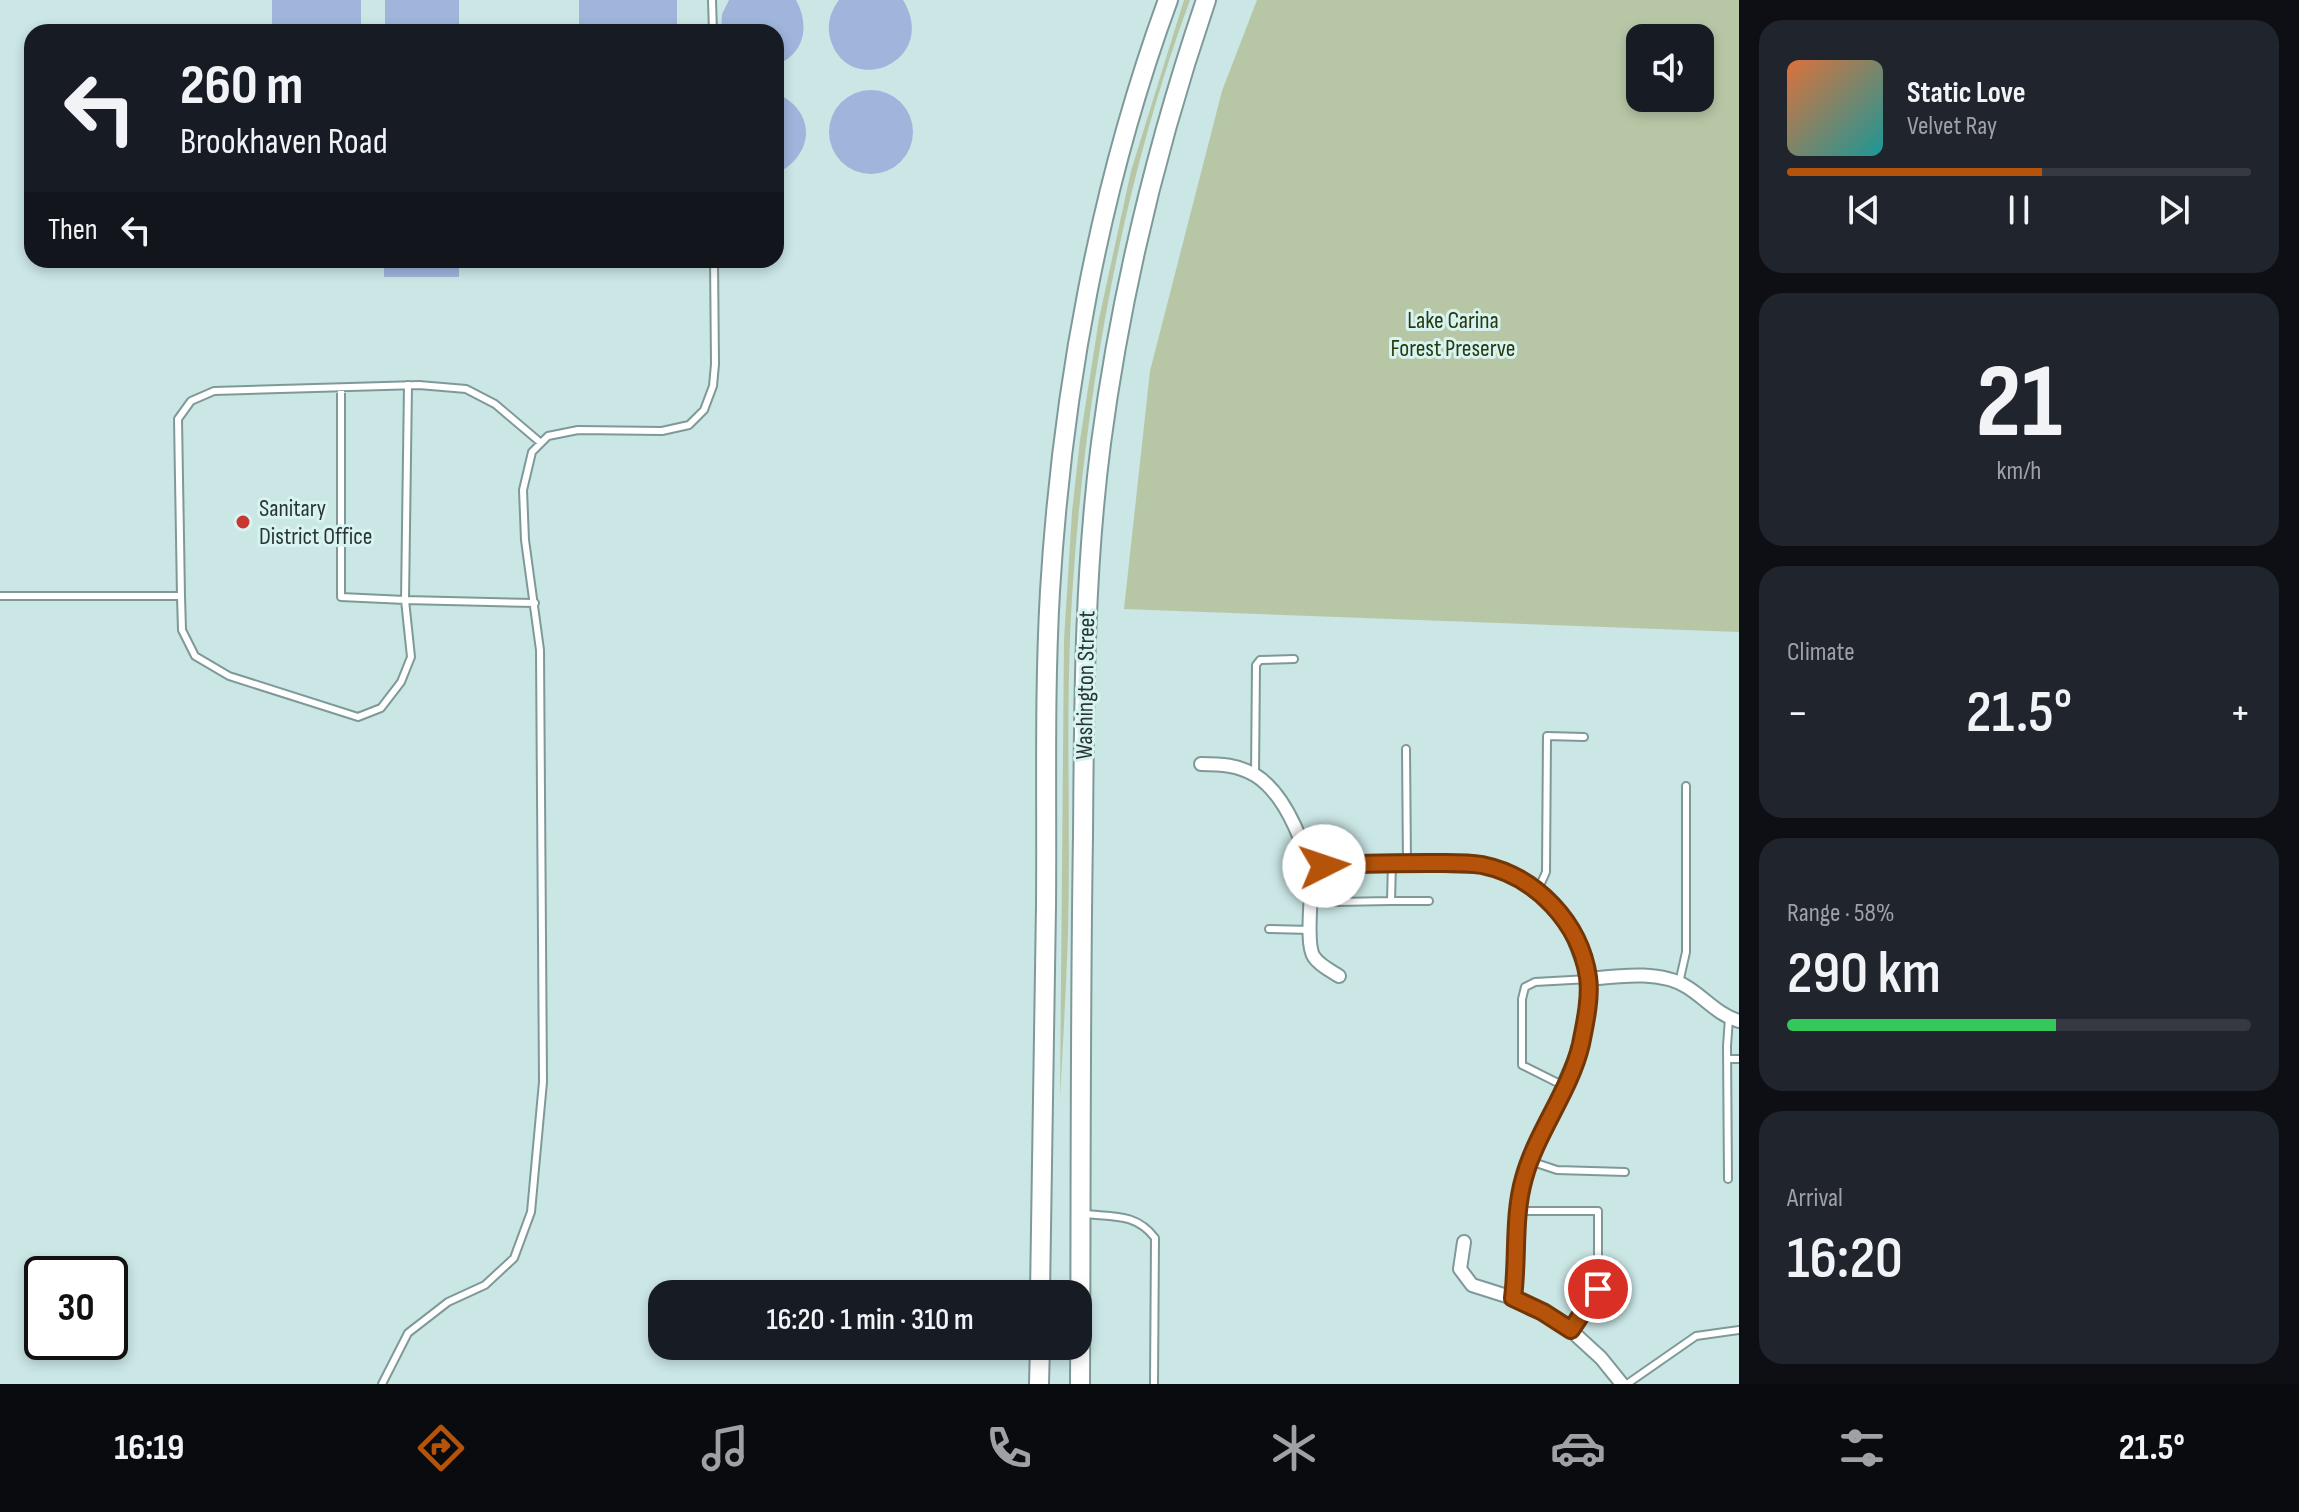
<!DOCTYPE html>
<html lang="en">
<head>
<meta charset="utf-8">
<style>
	:root { --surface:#171b24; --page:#20242c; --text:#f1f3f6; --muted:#9ea1a6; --line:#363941; --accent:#b45309 }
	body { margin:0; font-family:"Sofia Sans Condensed",sans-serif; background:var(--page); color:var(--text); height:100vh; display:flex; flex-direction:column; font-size:30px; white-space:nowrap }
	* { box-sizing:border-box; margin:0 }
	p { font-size:26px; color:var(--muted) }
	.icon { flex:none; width:44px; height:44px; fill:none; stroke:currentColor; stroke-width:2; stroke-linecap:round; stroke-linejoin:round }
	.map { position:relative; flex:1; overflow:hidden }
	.details { display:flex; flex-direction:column; gap:20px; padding:20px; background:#0d0f14; width:560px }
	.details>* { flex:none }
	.guide { position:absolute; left:24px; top:24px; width:760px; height:244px; border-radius:24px; box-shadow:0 4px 12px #0003; background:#171b24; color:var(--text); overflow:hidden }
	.buttons { position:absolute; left:1626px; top:24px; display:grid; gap:16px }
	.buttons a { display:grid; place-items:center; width:88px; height:88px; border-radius:16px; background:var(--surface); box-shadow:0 4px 12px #0003; font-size:40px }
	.speed { position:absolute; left:24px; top:1256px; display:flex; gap:16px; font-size:40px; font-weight:700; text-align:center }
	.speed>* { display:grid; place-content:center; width:104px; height:104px; border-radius:50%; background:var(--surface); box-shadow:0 4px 12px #0003; line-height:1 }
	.speed .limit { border:4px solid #111; border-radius:12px; background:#fff; color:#111 }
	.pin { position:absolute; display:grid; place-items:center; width:68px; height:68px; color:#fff; margin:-34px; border:4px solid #fff; border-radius:50%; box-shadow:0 2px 8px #0007 }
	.me { position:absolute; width:88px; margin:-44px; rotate:86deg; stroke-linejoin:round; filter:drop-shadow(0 0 6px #0008) }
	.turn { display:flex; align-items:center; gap:28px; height:168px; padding:0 24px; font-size:36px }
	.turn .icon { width:104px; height:104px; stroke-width:2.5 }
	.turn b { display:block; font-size:56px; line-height:68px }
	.then { display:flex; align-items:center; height:76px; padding:0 24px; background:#0003; gap:16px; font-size:30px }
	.big { font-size:60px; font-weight:600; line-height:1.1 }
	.details .card { flex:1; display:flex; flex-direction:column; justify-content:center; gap:12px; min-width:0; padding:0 28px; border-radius:24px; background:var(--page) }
	.details .dial { align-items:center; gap:0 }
	.dial b { font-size:104px; line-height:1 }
	.song { display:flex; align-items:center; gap:24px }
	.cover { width:96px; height:96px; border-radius:12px; background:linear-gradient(135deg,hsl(20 70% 55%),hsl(180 70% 35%)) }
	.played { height:8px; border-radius:4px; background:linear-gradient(90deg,var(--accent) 55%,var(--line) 55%) }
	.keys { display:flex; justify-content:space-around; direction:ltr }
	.heat { display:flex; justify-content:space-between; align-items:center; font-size:44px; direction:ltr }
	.charge { height:12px; border-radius:6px; background:linear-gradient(90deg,#34c759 58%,var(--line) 0) }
	.trip { position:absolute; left:648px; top:1280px; width:444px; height:80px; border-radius:24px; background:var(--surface); box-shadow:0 4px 12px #0003; font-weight:600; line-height:80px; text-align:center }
	.menu { display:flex; height:128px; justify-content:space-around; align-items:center; background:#090b0e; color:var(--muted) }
	.menu .icon { width:56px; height:56px }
	.menu .on { color:var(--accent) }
	.menu b { font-size:36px; color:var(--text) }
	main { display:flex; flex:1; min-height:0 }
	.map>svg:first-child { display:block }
	.green { fill:#b7c7a6; fill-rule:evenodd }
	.water { fill:#9fb5dc }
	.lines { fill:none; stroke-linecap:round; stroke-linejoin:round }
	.service-casing { stroke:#7f9999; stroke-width:10 }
	.minor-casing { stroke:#7f9999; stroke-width:16 }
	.secondary-casing { stroke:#7f9999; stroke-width:22 }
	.service { stroke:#fff; stroke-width:6 }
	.minor { stroke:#fff; stroke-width:12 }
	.secondary { stroke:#fff; stroke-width:18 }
	.route-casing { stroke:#753606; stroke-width:20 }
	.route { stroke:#b45309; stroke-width:14 }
	.poi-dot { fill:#c73930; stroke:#d7f3f2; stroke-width:3 }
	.labels { text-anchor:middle; stroke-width:6; stroke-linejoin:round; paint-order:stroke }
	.park-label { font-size:24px; fill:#283a0b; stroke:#d7f3f2 }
	.poi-label { font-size:24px; fill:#2b3535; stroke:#d7f3f2; text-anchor:start }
	.street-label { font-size:24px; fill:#2b3535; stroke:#d7f3f2 }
</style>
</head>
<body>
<main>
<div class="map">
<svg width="1739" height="1384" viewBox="0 0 1739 1384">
	<rect width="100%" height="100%" fill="#cae6e5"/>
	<path class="green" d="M1184 0H1190C1120 190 1085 395 1072 597 1065 709 1071 822 1068 935 1066 989 1063 1044 1060 1098L1064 640 1072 512 1080 440 1099 319 1131 171Z
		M1257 0H1739V632L1124 609 1150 371 1222 91ZM1640 38H1700V98H1640Z"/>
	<path class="water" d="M272 0H361V32H272Z
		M385 0H459V32H385Z
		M579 0H677V32H579Z
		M729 0H796C810 25 805 54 776 65V32H721L722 14Z
		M839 0H903C940 61 850 99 831 41 826 26 830 12 839 0Z
		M829 132a42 42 0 1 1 84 0a42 42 0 1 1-84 0Z
		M776 93C817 111 815 155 776 174Z
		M384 260H459V277H384Z"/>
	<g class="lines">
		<g class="service-casing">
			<path id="service" d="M712 0 713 32
				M341 388V597L405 600 408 385
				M0 596H181L182 630 195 656 229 676 358 717 381 708 401 682 411 657 405 600 535 603
				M181 596 178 419 191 401 214 391 419 385 466 389 495 404 541 443
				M1406 749 1407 863
				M1255 775 1256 665 1260 660 1294 659
				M1392 863 1391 901H1429
				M1537 892 1546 872 1547 736 1584 737
				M1335 902 1391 901
				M1269 929 1311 930
				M1679 983 1686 952V786
				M1727 1059H1739
				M1564 1086 1522 1065V999L1525 987 1535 982 1589 979
				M1530 1161 1557 1170 1625 1172
				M1728 1179 1727 1046 1729 1018
				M1518 1211H1598V1289L1571 1330
				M1085 1214C1113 1217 1136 1213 1155 1238L1154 1384
				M382 1384 408 1333 448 1302 485 1285 514 1258 531 1212 543 1082 540 650 525 540 523 490 532 452 548 436 578 430 662 431 689 425 704 410 713 386 715 364 714 260
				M1627 1384 1696 1336 1739 1330"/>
		</g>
		<g class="minor-casing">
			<path id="minor" d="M1201 764C1221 764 1238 765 1255 775 1286 794 1311 854 1311 889 1311 904 1306 946 1314 957 1319 965 1331 971 1339 976
				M1308 867 1358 863 1483 866 1517 877 1537 892 1548 900 1570 928 1589 979 1586 1009 1580 1047 1523 1179 1518 1209 1517 1269 1513 1298
				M1589 979C1619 976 1660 970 1687 987 1705 998 1718 1015 1739 1021
				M1464 1242 1460 1269 1472 1285 1513 1298 1565 1325 1601 1358 1622 1384"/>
		</g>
		<g class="secondary-casing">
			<path id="secondary" d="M1040 1294C1041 1165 1045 1036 1046 906 1047 802 1044 696 1050 591 1062 392 1099 188 1168 0
				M1039 1384 1040 1346
				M1080 1384C1081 1201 1080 1019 1083 836 1084 705 1084 574 1101 443 1121 292 1157 144 1206 0"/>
		</g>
		<use href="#service" class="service"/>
		<use href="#minor" class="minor"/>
		<use href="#secondary" class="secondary"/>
	</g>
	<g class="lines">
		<g class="route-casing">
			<path id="route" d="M1324 866C1359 863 1393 863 1428 863 1446 863 1464 862 1482 865 1536 876 1580 923 1588 977 1591 997 1585 1024 1581 1044 1570 1091 1537 1131 1524 1178 1513 1216 1518 1259 1513 1298L1543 1312 1571 1330 1598 1289"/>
		</g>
		<use href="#route" class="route"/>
	</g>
	<circle class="poi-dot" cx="243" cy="522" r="8"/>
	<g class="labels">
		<g class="park-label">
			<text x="1453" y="328">Lake Carina<tspan x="1453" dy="28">Forest Preserve</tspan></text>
		</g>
		<g class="poi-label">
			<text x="259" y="516">Sanitary<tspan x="259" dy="28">District Office</tspan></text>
		</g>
		<g class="street-label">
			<text transform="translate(1085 685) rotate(-89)" y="8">Washington Street</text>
		</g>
	</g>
</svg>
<div class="buttons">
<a><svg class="icon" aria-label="sound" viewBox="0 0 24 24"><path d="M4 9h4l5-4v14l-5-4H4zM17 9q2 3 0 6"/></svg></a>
</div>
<div class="speed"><div class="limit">30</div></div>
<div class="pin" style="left:1598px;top:1289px;background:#d93025"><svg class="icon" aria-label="arrive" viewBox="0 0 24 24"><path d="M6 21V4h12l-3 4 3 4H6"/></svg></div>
<svg class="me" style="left:1324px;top:866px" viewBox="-20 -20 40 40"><circle r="19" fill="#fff"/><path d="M0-13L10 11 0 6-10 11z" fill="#b45309"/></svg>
<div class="trip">16:20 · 1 min · 310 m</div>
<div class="guide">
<div class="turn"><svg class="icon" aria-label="left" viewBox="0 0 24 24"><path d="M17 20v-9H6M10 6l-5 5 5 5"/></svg><div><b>260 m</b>Brookhaven Road</div></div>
<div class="then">Then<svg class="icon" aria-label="left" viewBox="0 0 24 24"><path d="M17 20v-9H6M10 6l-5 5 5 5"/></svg></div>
</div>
</div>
<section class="details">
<div class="card">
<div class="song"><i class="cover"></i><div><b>Static Love</b><p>Velvet Ray</p></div></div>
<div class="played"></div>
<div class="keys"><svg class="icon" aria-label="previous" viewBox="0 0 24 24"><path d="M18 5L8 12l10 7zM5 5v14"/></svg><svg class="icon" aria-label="pause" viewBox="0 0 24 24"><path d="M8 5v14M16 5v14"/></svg><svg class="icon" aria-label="next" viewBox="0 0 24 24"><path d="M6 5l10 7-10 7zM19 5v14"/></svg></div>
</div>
<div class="card dial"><b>21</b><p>km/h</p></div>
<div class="card"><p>Climate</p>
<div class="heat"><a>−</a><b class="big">21.5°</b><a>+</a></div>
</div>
<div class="card"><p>Range · 58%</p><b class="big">290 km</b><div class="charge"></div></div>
<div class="card"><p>Arrival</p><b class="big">16:20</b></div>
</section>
</main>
<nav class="menu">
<b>16:19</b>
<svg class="icon on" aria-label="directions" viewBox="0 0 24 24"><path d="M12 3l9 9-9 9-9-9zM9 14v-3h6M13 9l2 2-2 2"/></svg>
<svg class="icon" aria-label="music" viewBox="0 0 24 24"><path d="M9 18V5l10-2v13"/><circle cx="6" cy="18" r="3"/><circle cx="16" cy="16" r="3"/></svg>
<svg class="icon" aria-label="phone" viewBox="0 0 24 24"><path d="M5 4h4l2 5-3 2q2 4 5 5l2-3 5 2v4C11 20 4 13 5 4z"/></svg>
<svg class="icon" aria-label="climate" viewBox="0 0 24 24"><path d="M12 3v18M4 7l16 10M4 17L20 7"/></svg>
<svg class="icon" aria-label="car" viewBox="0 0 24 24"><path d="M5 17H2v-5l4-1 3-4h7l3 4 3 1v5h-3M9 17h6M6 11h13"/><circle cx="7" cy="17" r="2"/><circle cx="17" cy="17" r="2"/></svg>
<svg class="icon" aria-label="filters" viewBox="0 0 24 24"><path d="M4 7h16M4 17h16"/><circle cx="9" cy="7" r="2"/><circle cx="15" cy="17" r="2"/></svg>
<b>21.5°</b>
</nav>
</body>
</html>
